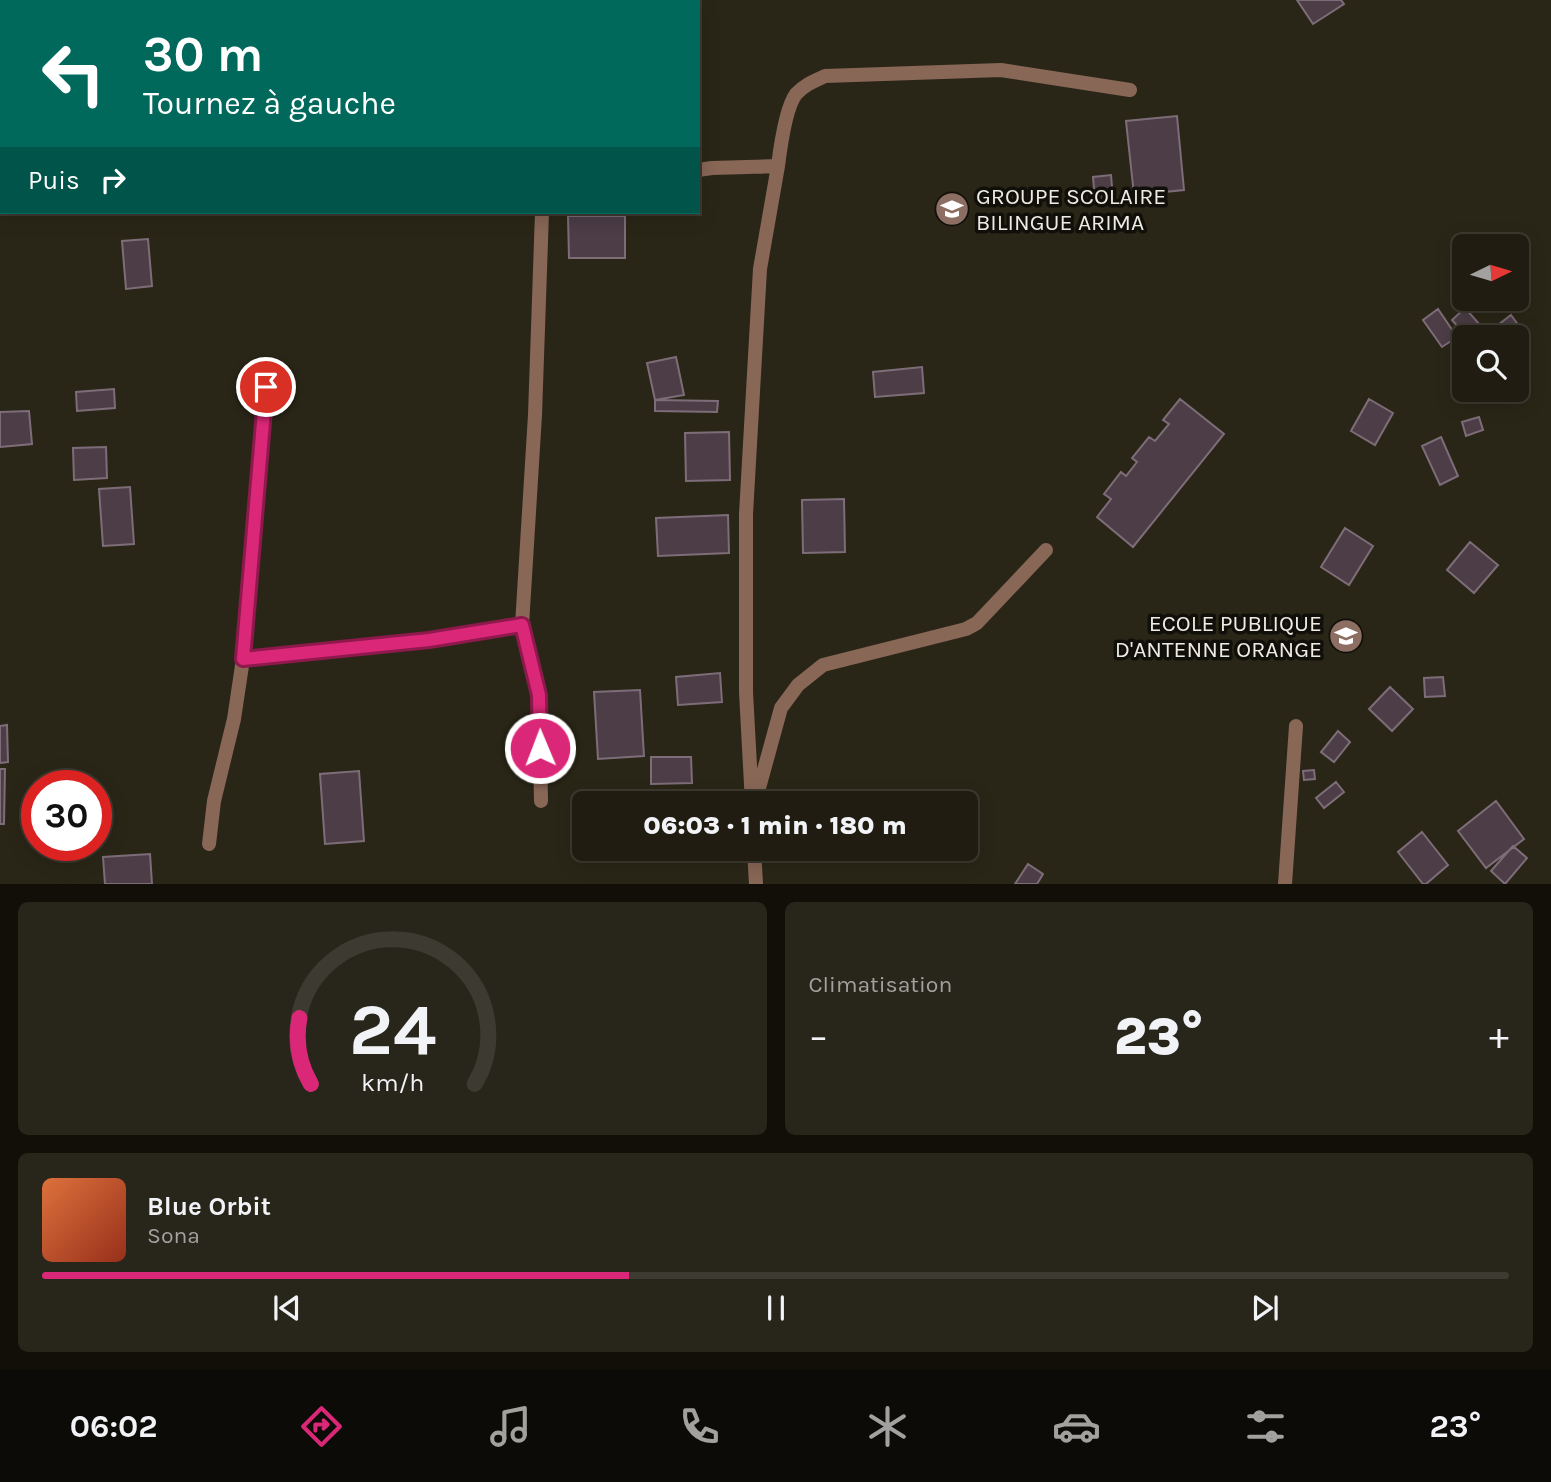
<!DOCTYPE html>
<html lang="fr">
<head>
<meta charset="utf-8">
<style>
	:root { --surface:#201c11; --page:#28251a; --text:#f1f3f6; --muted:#a2a19f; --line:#3d3a31; --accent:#db2777 }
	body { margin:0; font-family:Karla,sans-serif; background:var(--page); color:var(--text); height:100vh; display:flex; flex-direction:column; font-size:26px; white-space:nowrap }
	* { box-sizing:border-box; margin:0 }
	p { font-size:23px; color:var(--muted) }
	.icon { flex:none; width:38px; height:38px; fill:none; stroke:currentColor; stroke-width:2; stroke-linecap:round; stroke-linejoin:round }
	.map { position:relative; height:884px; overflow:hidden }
	.panel { display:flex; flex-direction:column; gap:18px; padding:18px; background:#120f09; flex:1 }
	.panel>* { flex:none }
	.top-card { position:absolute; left:0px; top:0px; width:700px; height:214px; box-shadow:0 4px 18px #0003,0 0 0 2px var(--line); background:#00695c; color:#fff; overflow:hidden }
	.needle { width:46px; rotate:85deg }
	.fabs { position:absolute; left:1452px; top:234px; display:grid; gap:14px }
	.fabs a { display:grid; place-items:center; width:77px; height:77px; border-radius:10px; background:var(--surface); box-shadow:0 4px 18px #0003,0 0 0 2px var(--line); font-size:35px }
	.speed { position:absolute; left:21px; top:770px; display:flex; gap:14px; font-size:35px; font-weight:700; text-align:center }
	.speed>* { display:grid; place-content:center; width:91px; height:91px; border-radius:50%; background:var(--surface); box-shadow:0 4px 18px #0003,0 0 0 2px var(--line); line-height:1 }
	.speed .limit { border:10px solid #d22; background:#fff; color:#111 }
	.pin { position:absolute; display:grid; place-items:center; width:60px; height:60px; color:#fff; margin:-30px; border:4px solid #fff; border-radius:50%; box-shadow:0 2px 7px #0007 }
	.me { position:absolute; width:77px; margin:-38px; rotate:359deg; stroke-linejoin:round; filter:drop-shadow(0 0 5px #0008) }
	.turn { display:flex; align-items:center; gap:24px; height:147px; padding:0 28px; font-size:32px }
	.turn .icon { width:91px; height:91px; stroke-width:2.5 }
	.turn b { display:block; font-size:49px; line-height:60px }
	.then { display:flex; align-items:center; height:66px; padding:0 28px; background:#0003; gap:14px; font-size:26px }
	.big { font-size:52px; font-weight:800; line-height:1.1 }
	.panel .card { flex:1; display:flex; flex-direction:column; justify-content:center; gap:10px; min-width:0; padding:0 24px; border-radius:10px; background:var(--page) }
	.panel .dial { align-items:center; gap:0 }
	.dial svg { height:182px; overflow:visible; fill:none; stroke:var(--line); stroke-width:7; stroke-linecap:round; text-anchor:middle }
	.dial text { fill:var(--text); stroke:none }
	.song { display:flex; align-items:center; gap:21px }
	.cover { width:84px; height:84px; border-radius:10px; background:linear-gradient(135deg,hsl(20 70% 55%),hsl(10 70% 35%)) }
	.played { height:7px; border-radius:4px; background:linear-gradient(90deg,var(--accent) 40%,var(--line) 40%) }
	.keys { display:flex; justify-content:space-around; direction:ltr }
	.heat { display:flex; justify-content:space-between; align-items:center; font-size:38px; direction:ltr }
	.panel .tiles { flex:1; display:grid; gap:18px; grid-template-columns:1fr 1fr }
	.card:last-child { grid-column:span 2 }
	.trip { position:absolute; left:572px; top:791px; width:406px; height:70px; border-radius:10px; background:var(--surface); box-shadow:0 4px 18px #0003,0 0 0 2px var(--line); font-weight:800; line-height:70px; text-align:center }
	.menu { display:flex; height:112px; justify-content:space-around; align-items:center; background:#0d0b07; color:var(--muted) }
	.menu .icon { width:49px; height:49px }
	.menu .active { color:var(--accent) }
	.menu b { font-size:32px; color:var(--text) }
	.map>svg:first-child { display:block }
	.building { fill:#4c3d47; stroke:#7d6d78; stroke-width:2 }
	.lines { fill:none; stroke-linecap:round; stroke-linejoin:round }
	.minor { stroke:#896757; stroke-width:14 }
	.route-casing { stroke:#8e194d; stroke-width:18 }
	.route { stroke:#db2777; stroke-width:12 }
	.labels { text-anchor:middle; stroke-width:7; stroke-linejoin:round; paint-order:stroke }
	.poi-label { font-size:23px; fill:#eeece2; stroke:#110f09; text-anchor:start }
</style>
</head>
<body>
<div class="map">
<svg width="1551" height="884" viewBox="0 0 1551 884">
	<rect width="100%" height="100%" fill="#2a2617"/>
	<path class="building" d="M466 0H518V2H466Z
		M1297 0H1341L1344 4 1313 24Z
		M1177 116 1184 190 1134 195 1126 121Z
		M1111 175 1113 199 1095 201 1093 177Z
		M568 216H625V258H569Z
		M148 239 152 286 126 289 122 241Z
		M1465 308 1480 325 1467 337 1452 320Z
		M1438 309 1457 337 1442 347 1423 320Z
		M1511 315 1525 334 1517 340V338H1501L1494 328Z
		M676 357 684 395 655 400 647 363Z
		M922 367 924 393 875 397 873 372Z
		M114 389 115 408 77 411 76 392Z
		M1180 399 1224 434 1133 547 1097 517 1111 499 1104 494 1121 472 1126 476 1137 462 1132 458 1149 437 1155 441 1169 424 1163 420Z
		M1369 399 1393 413 1375 445 1351 431Z
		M655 400 718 401 717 412 655 411Z
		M29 411 32 444 0 447V412Z
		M1479 417 1483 430 1466 436 1462 422Z
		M729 432 730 480 686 481 685 433Z
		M1441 437 1458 476 1440 485 1422 446Z
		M106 447 107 478 74 480 73 448Z
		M130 487 134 544 103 546 99 489Z
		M844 499 845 552 803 553 802 500Z
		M728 515 729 553 658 556 656 518Z
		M1345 528 1373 546 1349 585 1321 567Z
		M1470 542 1498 565 1474 593 1447 570Z
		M1340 626 1350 636 1340 646 1330 637Z
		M720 673 722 702 678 705 676 677Z
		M1443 677 1445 696 1425 697 1424 678Z
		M1390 687 1413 709 1392 731 1369 709Z
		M640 690 644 756 598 759 594 692Z
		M7 725 8 762 0 763V726Z
		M1338 731 1350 742 1334 762 1321 752Z
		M651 757H691L692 783 651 784Z
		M0 769H5L4 824H0Z
		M1314 770 1315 779 1304 780 1303 771Z
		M359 771 364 841 325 844 320 774Z
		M1336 782 1344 792 1324 808 1316 798Z
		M1496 801 1524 839 1486 868 1458 831Z
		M1422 832 1448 865 1426 884H1423L1398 852Z
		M1513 846 1527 858 1505 884 1491 871Z
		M150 854 152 884H105L103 857Z
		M1028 864 1043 874 1037 884H1015Z"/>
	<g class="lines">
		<path class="minor" d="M548 2V0
			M778 166C780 150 786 107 796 94 804 85 814 81 825 76L1001 70 1130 90
			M698 170 712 168 778 166 760 269 746 514V692L752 803
			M266 387 243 659 429 641 522 625
			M756 799 781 708 798 685 823 665 966 629 977 623 1046 550
			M541 801 539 695 522 625 535 415 542 212
			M209 844 214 801 234 719 243 659
			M754 849 756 884
			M1285 884 1296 726"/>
	</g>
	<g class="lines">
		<g class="route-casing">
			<path id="route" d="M266 387 243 659 429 640 522 625 539 695 540 748"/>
		</g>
		<use href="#route" class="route"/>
	</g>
	<defs>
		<g id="school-disc" transform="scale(1.75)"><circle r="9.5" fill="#8d6e63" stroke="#110f09"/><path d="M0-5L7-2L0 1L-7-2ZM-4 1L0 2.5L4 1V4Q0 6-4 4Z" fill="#fff"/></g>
	</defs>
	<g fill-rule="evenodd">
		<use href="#school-disc" x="952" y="209"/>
		<use href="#school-disc" x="1346" y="636"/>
	</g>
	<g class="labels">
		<g class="poi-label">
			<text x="976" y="204">GROUPE SCOLAIRE<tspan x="976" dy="26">BILINGUE ARIMA</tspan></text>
			<text x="1322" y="631" text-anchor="end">ECOLE PUBLIQUE<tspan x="1322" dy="26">D'ANTENNE ORANGE</tspan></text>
		</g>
	</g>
</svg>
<div class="fabs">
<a><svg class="needle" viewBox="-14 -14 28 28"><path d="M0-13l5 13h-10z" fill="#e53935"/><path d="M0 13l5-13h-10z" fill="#a2a19f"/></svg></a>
<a><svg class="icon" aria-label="search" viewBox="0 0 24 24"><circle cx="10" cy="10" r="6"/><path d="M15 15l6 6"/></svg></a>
</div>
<div class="speed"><div class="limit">30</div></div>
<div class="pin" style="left:266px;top:387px;background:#d93025"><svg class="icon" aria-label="arrive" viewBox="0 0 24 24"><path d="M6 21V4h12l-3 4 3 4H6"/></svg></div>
<svg class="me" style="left:540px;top:748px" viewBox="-20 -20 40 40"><circle r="17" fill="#db2777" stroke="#fff" stroke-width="3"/><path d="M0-11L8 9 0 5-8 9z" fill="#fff"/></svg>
<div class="trip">06:03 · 1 min · 180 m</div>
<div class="top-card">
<div class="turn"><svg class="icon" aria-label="left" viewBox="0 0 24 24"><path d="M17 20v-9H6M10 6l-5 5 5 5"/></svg><div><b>30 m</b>Tournez à gauche</div></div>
<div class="then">Puis<svg class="icon" aria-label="right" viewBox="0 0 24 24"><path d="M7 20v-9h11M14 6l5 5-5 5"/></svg></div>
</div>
</div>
<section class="panel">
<div class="tiles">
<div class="card dial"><svg viewBox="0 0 100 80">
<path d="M14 69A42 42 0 1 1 86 69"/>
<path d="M14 69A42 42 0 0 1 9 40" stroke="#db2777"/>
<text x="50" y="56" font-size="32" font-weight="700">24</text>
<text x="50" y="72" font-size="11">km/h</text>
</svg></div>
<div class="card"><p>Climatisation</p>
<div class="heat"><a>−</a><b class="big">23°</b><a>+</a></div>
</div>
<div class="card">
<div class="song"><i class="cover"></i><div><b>Blue Orbit</b><p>Sona</p></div></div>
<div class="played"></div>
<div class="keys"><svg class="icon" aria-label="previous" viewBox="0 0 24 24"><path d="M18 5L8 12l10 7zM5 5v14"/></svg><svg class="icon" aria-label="pause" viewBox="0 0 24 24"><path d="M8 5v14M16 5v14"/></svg><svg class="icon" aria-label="next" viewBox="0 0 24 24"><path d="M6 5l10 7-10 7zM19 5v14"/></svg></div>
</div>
</div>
</section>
<nav class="menu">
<b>06:02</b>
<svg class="icon active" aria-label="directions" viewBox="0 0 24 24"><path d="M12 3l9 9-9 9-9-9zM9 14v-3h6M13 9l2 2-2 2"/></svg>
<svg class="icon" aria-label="music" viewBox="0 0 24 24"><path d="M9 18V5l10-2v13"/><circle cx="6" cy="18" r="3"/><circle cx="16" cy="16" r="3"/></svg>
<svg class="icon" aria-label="phone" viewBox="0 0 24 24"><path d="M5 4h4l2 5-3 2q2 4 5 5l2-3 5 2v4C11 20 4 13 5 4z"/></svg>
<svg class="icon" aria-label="climate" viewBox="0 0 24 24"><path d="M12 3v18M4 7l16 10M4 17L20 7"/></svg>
<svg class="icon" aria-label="car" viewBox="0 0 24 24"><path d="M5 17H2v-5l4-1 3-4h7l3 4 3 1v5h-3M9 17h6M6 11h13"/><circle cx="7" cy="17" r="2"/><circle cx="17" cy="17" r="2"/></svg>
<svg class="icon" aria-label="filters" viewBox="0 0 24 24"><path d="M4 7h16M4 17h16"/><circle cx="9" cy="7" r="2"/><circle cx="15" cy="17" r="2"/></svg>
<b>23°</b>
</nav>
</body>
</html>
